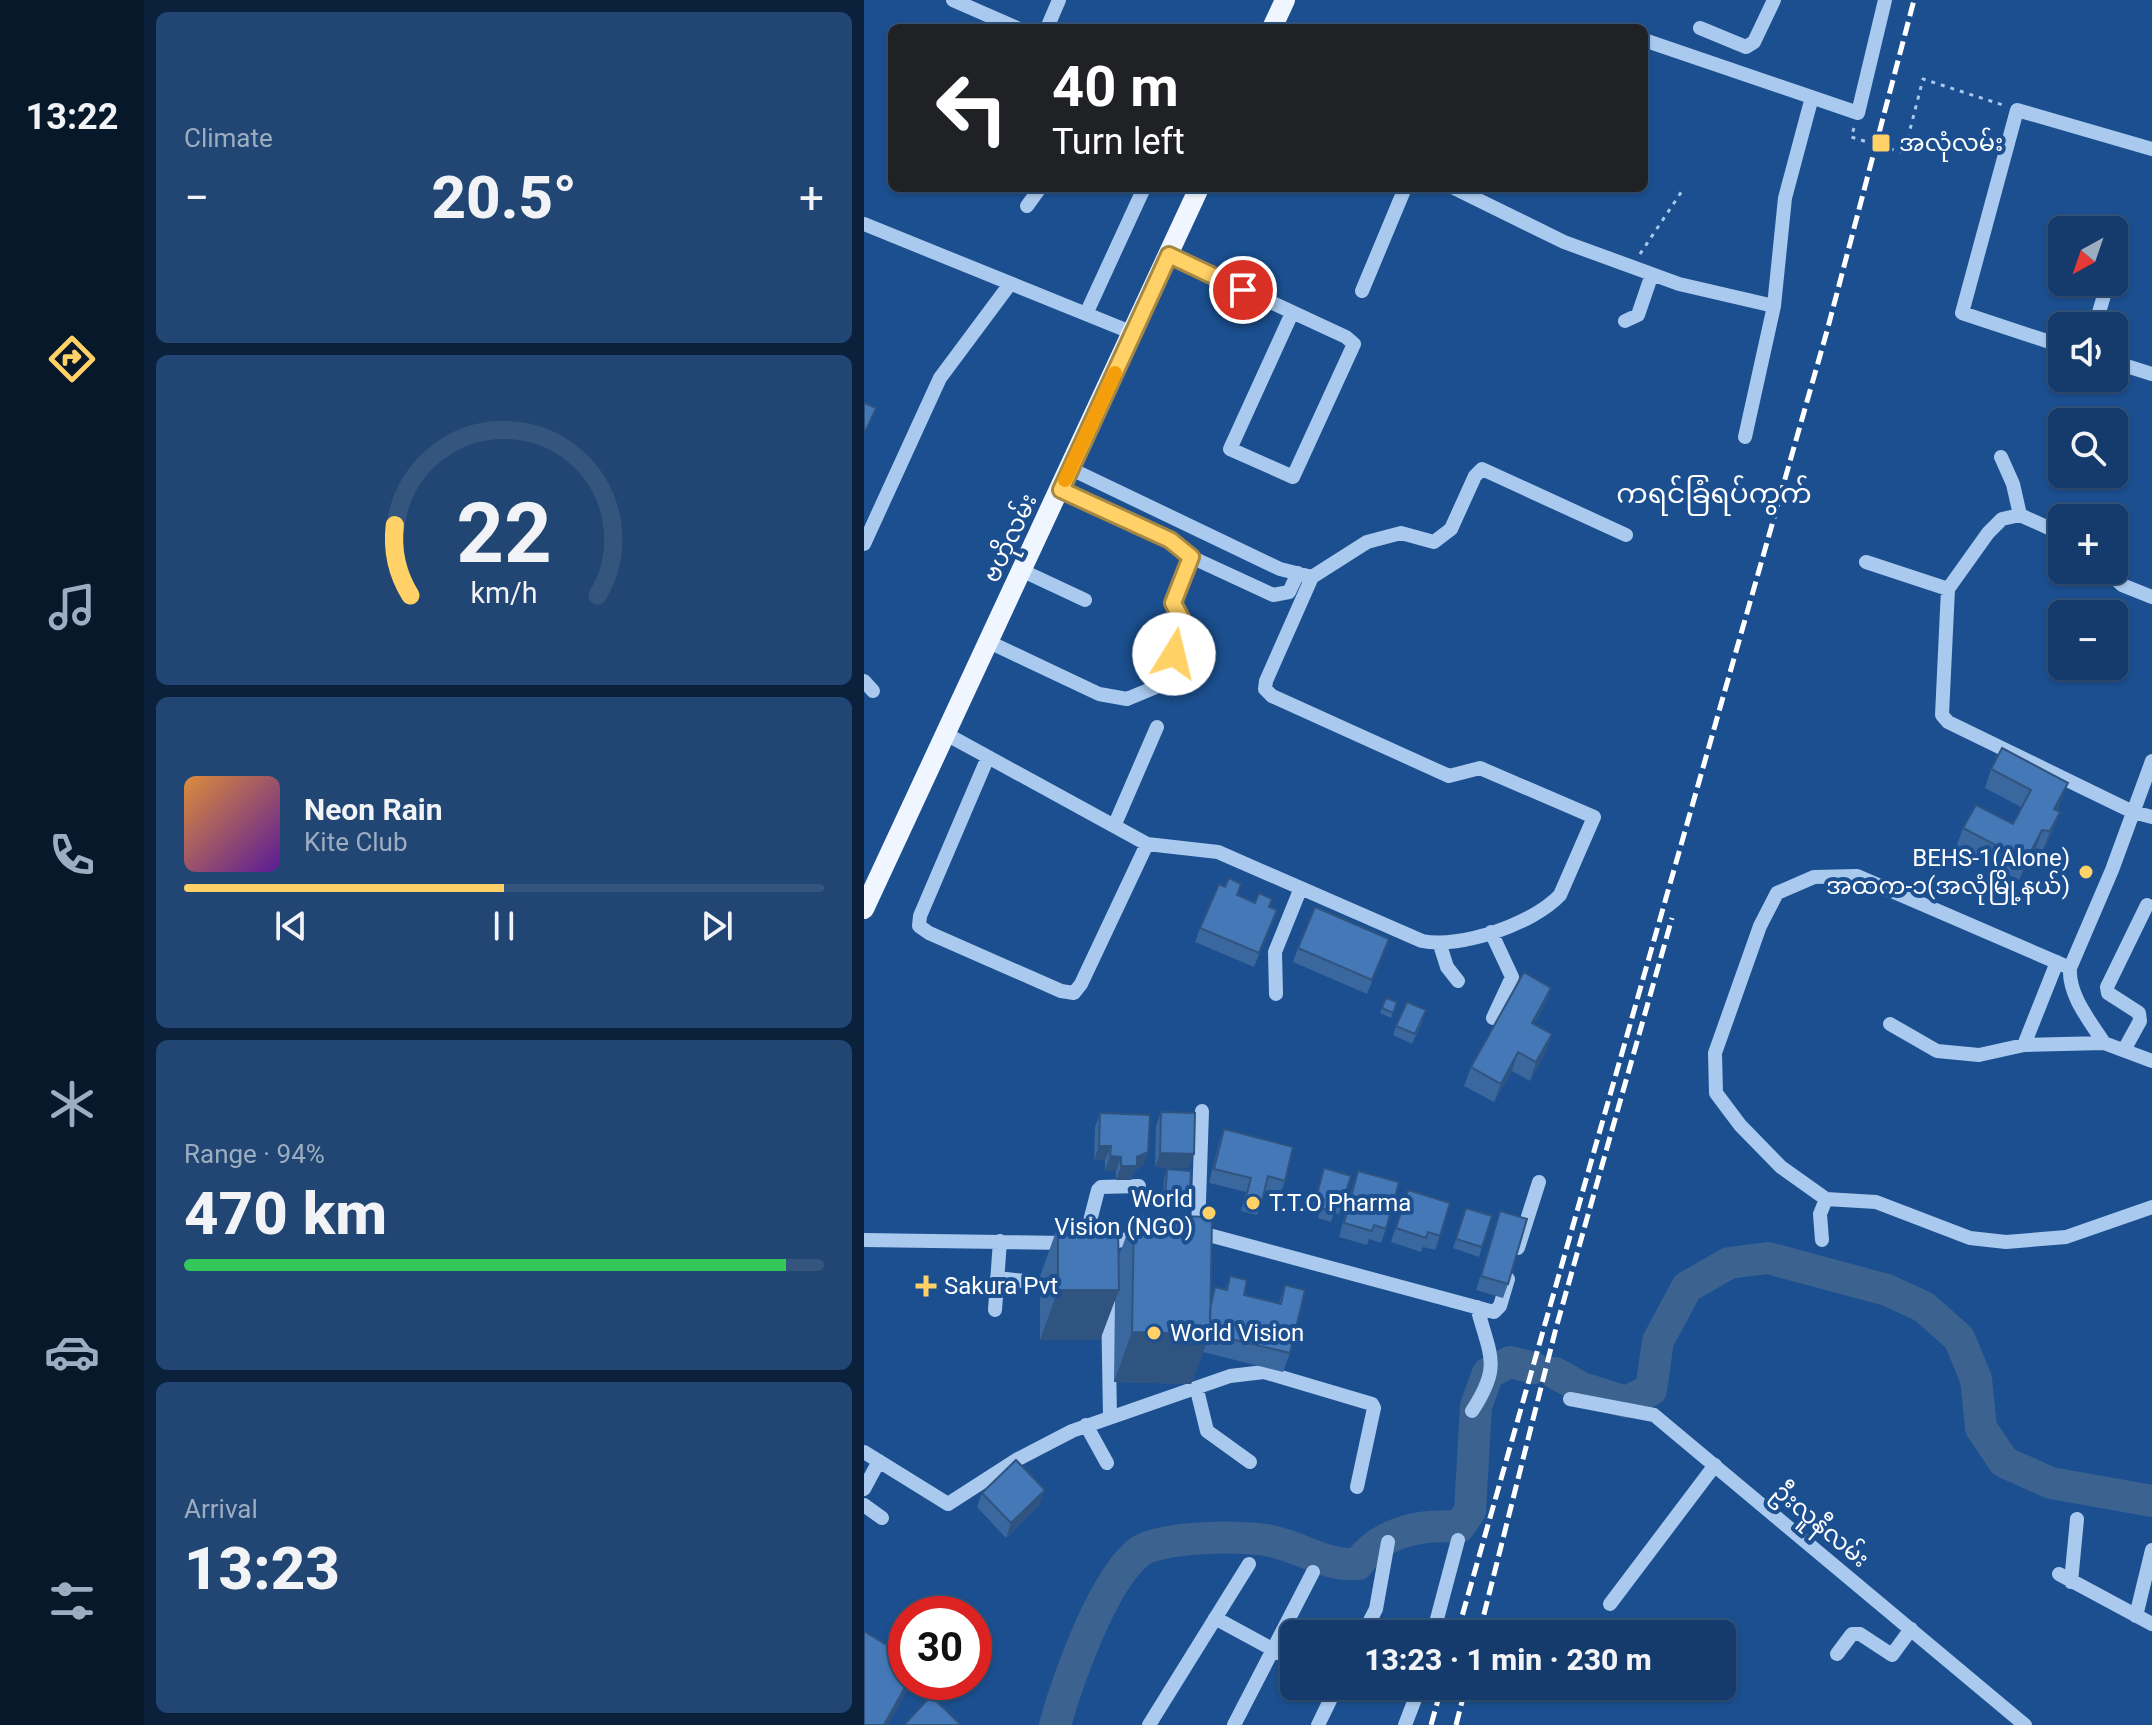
<!DOCTYPE html>
<html lang="en">
<head>
<meta charset="utf-8">
<style>
	:root { --surface:#143b6b; --page:#214673; --text:#f1f3f6; --muted:#9dadc1; --line:#33557e; --accent:#ffd166 }
	body { margin:0; font-family:Roboto,"Noto Sans Myanmar",sans-serif; background:var(--page); color:var(--text); height:100vh; display:flex; flex-direction:column; font-size:30px; white-space:nowrap }
	* { box-sizing:border-box; margin:0 }
	p { font-size:26px; color:var(--muted) }
	.icon { flex:none; width:44px; height:44px; fill:none; stroke:currentColor; stroke-width:2; stroke-linecap:round; stroke-linejoin:round }
	.map { position:relative; flex:1; overflow:hidden }
	.panel { display:flex; flex-direction:column; gap:12px; padding:12px; background:#0b203b; width:720px }
	.panel>* { flex:none }
	.banner { position:absolute; left:24px; top:24px; width:760px; height:168px; border-radius:12px; box-shadow:0 2px 6px #0004,0 0 0 2px var(--line); background:#202124; color:#fff; overflow:hidden }
	.needle { width:52px; rotate:220deg }
	.controls { position:absolute; left:1184px; top:216px; display:grid; gap:16px }
	.controls a { display:grid; place-items:center; width:80px; height:80px; border-radius:12px; background:var(--surface); box-shadow:0 2px 6px #0004,0 0 0 2px var(--line); font-size:40px }
	.speed { position:absolute; left:24px; top:1596px; display:flex; gap:16px; font-size:40px; font-weight:700; text-align:center }
	.speed>* { display:grid; place-content:center; width:104px; height:104px; border-radius:50%; background:var(--surface); box-shadow:0 2px 6px #0004,0 0 0 2px var(--line); line-height:1 }
	.speed .limit { border:12px solid #d22; background:#fff; color:#111 }
	.pin { position:absolute; display:grid; place-items:center; width:68px; height:68px; color:#fff; margin:-34px; border:4px solid #fff; border-radius:50%; box-shadow:0 2px 8px #0007 }
	.me { position:absolute; width:88px; margin:-44px; rotate:9deg; stroke-linejoin:round; filter:drop-shadow(0 0 6px #0008) }
	.turn { display:flex; align-items:center; gap:28px; height:168px; padding:0 32px; font-size:36px }
	.turn .icon { width:104px; height:104px; stroke-width:2.5 }
	.turn b { display:block; font-size:56px; line-height:68px }
	.big { font-size:60px; font-weight:800; line-height:1.1 }
	.panel .card { flex:1; display:flex; flex-direction:column; justify-content:center; gap:12px; min-width:0; padding:0 28px; border-radius:12px; background:var(--page) }
	.panel .dial { align-items:center; gap:0 }
	.dial svg { height:208px; overflow:visible; fill:none; stroke:var(--line); stroke-width:7; stroke-linecap:round; text-anchor:middle }
	.dial text { fill:var(--text); stroke:none }
	.song { display:flex; align-items:center; gap:24px }
	.cover { width:96px; height:96px; border-radius:12px; background:linear-gradient(135deg,hsl(30 70% 55%),hsl(270 70% 35%)) }
	.played { height:8px; border-radius:4px; background:linear-gradient(90deg,var(--accent) 50%,var(--line) 50%) }
	.keys { display:flex; justify-content:space-around; direction:ltr }
	.heat { display:flex; justify-content:space-between; align-items:center; font-size:44px; direction:ltr }
	.charge { height:12px; border-radius:6px; background:linear-gradient(90deg,#34c759 94%,var(--line) 0) }
	.trip { position:absolute; left:416px; top:1620px; width:456px; height:80px; border-radius:12px; background:var(--surface); box-shadow:0 2px 6px #0004,0 0 0 2px var(--line); font-weight:800; line-height:80px; text-align:center }
	main { display:flex; flex:1; min-height:0 }
	.tab-bar { display:flex; flex-direction:column; width:144px; justify-content:space-around; align-items:center; background:#08182b; color:var(--muted) }
	.tab-bar .icon { width:56px; height:56px }
	.tab-bar .active { color:var(--accent) }
	.tab-bar b { font-size:36px; color:var(--text) }
	.map>svg:first-child { display:block }
	.lines { fill:none; stroke-linecap:round; stroke-linejoin:round }
	.river { stroke:#3c6290; stroke-width:32 }
	.path { stroke:#a9c9ee; stroke-width:3; stroke-dasharray:4 6; stroke-linecap:butt }
	.minor { stroke:#a9c9ee; stroke-width:14 }
	.major { stroke:#f0f6ff; stroke-width:20 }
	.rail { stroke:#fff; stroke-width:5; stroke-dasharray:14 6; stroke-linecap:butt }
	.wall { fill:#3a679d }
	.shaded-wall { fill:#305480 }
	.building { fill:#4478b7; stroke:#305480; stroke-width:2 }
	.route-casing { stroke:#a68842; stroke-width:20 }
	.route { stroke:#ffd166; stroke-width:14 }
	.slow { stroke:#f59e0b; stroke-width:14 }
	.poi-dot { fill:#ffd166; stroke:#1b4f8f; stroke-width:3 }
	.labels { text-anchor:middle; stroke-width:8; stroke-linejoin:round; paint-order:stroke }
	.poi-label { font-size:24px; fill:#fff; stroke:#1b4f8f; text-anchor:start }
	.street-label { font-size:24px; fill:#fff; stroke:#1b4f8f }
	.quarter-label { font-size:28px; fill:#fff; stroke:#1b4f8f }
</style>
</head>
<body>
<main>
<nav class="tab-bar">
<b>13:22</b>
<svg class="icon active" aria-label="directions" viewBox="0 0 24 24"><path d="M12 3l9 9-9 9-9-9zM9 14v-3h6M13 9l2 2-2 2"/></svg>
<svg class="icon" aria-label="music" viewBox="0 0 24 24"><path d="M9 18V5l10-2v13"/><circle cx="6" cy="18" r="3"/><circle cx="16" cy="16" r="3"/></svg>
<svg class="icon" aria-label="phone" viewBox="0 0 24 24"><path d="M5 4h4l2 5-3 2q2 4 5 5l2-3 5 2v4C11 20 4 13 5 4z"/></svg>
<svg class="icon" aria-label="climate" viewBox="0 0 24 24"><path d="M12 3v18M4 7l16 10M4 17L20 7"/></svg>
<svg class="icon" aria-label="car" viewBox="0 0 24 24"><path d="M5 17H2v-5l4-1 3-4h7l3 4 3 1v5h-3M9 17h6M6 11h13"/><circle cx="7" cy="17" r="2"/><circle cx="17" cy="17" r="2"/></svg>
<svg class="icon" aria-label="filters" viewBox="0 0 24 24"><path d="M4 7h16M4 17h16"/><circle cx="9" cy="7" r="2"/><circle cx="15" cy="17" r="2"/></svg>
</nav>
<section class="panel">
<div class="card"><p>Climate</p>
<div class="heat"><a>−</a><b class="big">20.5°</b><a>+</a></div>
</div>
<div class="card dial"><svg viewBox="0 0 100 80">
<path d="M14 69A42 42 0 1 1 86 69"/>
<path d="M14 69A42 42 0 0 1 8 42" stroke="#ffd166"/>
<text x="50" y="56" font-size="32" font-weight="700">22</text>
<text x="50" y="72" font-size="11">km/h</text>
</svg></div>
<div class="card">
<div class="song"><i class="cover"></i><div><b>Neon Rain</b><p>Kite Club</p></div></div>
<div class="played"></div>
<div class="keys"><svg class="icon" aria-label="previous" viewBox="0 0 24 24"><path d="M18 5L8 12l10 7zM5 5v14"/></svg><svg class="icon" aria-label="pause" viewBox="0 0 24 24"><path d="M8 5v14M16 5v14"/></svg><svg class="icon" aria-label="next" viewBox="0 0 24 24"><path d="M6 5l10 7-10 7zM19 5v14"/></svg></div>
</div>
<div class="card"><p>Range · 94%</p><b class="big">470 km</b><div class="charge"></div></div>
<div class="card"><p>Arrival</p><b class="big">13:23</b></div>
</section>
<div class="map">
<svg width="1288" height="1725" viewBox="0 0 1288 1725">
	<rect width="100%" height="100%" fill="#1b4f8f"/>
	<g class="lines">
		<path class="river" d="M691 1373 718 1388 762 1402 787 1390 794 1341 823 1287 865 1263 904 1258 1023 1290 1060 1307 1095 1338 1112 1379 1117 1428 1140 1462 1187 1483 1288 1501
			M191 1725C204 1679 239 1580 275 1552 295 1536 382 1535 407 1541 437 1547 463 1567 494 1564 517 1531 558 1524 595 1527L606 1511 612 1406 624 1373 646 1362 670 1368"/>
		<path class="path" d="M990 128 987 137 1040 153 1059 79 1139 105
			M776 254 818 191"/>
		<path class="minor" d="M89 0 153 28
			M183 28 195 0
			M836 28 882 47 890 42 910 0
			M780 40 994 113 1021 0
			M590 188 700 242 815 284 910 306
			M163 206 176 188
			M0 224 269 333
			M305 255 482 337 490 344 429 477 366 449 428 313
			M498 291 541 188
			M222 314 280 188
			M761 321 774 315 788 274
			M1231 326 1241 292
			M1198 346 1098 313 1153 110 1288 149
			M1250 362 1288 374
			M881 437 910 306 921 198 948 97
			M1137 457 1149 484 1156 515
			M207 469 416 569 448 577
			M1198 534 1156 515 1138 519 1124 533 1084 589 1078 715 1084 722 1269 812 1288 817
			M0 544 76 378 146 284
			M327 557 409 595 425 592 434 573
			M1002 562 1084 589
			M1242 570 1258 585 1288 597
			M159 571 221 600
			M125 642 235 694 263 699 299 684 320 624 309 603 327 557 306 540 197 490
			M0 681 9 691
			M82 734 283 844 354 852 558 941C596 949 669 924 696 895L730 817 616 768 585 776 408 696 401 689 402 681 448 577 503 542 537 533 570 542 587 529 611 476 618 469 762 535
			M124 757 56 916 55 926 65 933 197 991 210 993 217 984 283 844
			M251 824 293 727
			M627 932 648 977 629 1018
			M576 945 583 967 594 981
			M1206 968 993 876 950 877 913 893 896 926 851 1053 852 1093 876 1125 917 1167 962 1199 1012 1202 1106 1238 1142 1242 1202 1237 1288 1207
			M412 994 411 952 436 890
			M1026 1024 1073 1051 1115 1055 1160 1045 1240 1043 1288 1061
			M1240 1043C1226 1021 1204 995 1206 968L1248 870 1288 761
			M1160 1045 1193 962
			M1260 1050 1276 1021 1275 1013 1244 993 1243 987 1283 905
			M330 1231 630 1312 636 1306 644 1279
			M334 1231 338 1111
			M0 1240 204 1243
			M958 1240 956 1214 962 1199
			M220 1244 234 1190 237 1187 275 1186
			M236 1245 281 1235
			M654 1248 675 1182
			M133 1278 169 1282
			M244 1301 246 1417
			M131 1310 136 1241
			M333 1390 343 1431 386 1462
			M706 1399 790 1415 1161 1725
			M608 1411C638 1365 626 1357 613 1307
			M222 1425 243 1463
			M0 1452 84 1504 154 1459 208 1431 366 1376 400 1372 508 1404 510 1408 493 1487
			M0 1489 15 1461
			M0 1505 18 1518
			M1195 1574 1288 1624
			M1207 1582 1213 1519
			M746 1604 851 1465
			M1272 1616 1288 1550
			M351 1618 430 1661
			M499 1634 512 1609 524 1542
			M569 1634 594 1540
			M973 1654 988 1634H996L1028 1655 1047 1629
			M285 1725 385 1564
			M370 1725 449 1572
			M454 1725 473 1686
			M541 1725 556 1686"/>
		<path class="major" d="M408 28 421 0
			M0 909 335 188"/>
		<path class="rail" d="M593 1634 963 331 1050 0
			M615 1634 692 1328 808 918
			M567 1725 578 1686
			M592 1725 602 1686"/>
	</g>
	<path class="wall" d="M1127 769 1197 801 1193 810 1189 831 1179 850 1172 848 1155 880 1092 847 1099 828 1149 824 1157 807 1121 788Z
		M373 895 413 910 390 967 331 942 336 928Z
		M525 939 503 994 429 962 434 948Z
		M687 988 680 1006 670 1024 688 1034 681 1053 666 1081 648 1071 630 1102 600 1086 607 1067Z
		M533 1002 527 1018 516 1013 518 1008Z
		M559 1020 548 1044 529 1035 532 1026Z
		M297 1112 325 1168 291 1167 292 1126Z
		M236 1113 284 1152 279 1166 271 1170 267 1180H252V1171H241V1160H230L231 1127Z
		M360 1129 421 1181 416 1195 401 1191 393 1215 377 1211 382 1192 345 1183 355 1143Z
		M460 1168 478 1204 475 1214 470 1213 467 1222 454 1218 456 1209 448 1207Z
		M303 1169 321 1210 298 1209 300 1179Z
		M494 1171 522 1229 517 1243 505 1239 503 1245 475 1237 489 1185Z
		M544 1190 576 1236 571 1250 559 1247 557 1252 527 1242Z
		M602 1208 618 1247 615 1257 589 1248Z
		M636 1211 644 1284 639 1298 612 1290Z
		M270 1215 346 1301 351 1287 361 1290 366 1276 380 1295 415 1303 421 1285 426 1353 419 1372 339 1352 327 1384 250 1382 251 1299 236 1340H176V1276L194 1226 254 1258Z
		M118 1493 176 1504 142 1538 113 1507Z"/>
	<path class="shaded-wall" d="M1204 783 1197 801 1184 827 1190 809Z
		M1196 812 1189 831 1179 850 1186 831Z
		M1178 830 1172 848 1155 880 1162 861Z
		M687 988 680 1006 661 1041 668 1023Z
		M688 1034 681 1053 666 1081 672 1062Z
		M654 1052 648 1071 630 1102 637 1084Z
		M235 1146H247L241 1160H230Z
		M284 1152 279 1166 271 1170 267 1180H252L257 1166Z
		M296 1153 330 1154 325 1168 291 1167Z
		M246 1156 257 1157 252 1171H241Z
		M301 1199 325 1201 321 1210 298 1209Z
		M194 1290H255L236 1340H176Z
		M268 1332 346 1334 327 1384 250 1382Z
		M181 1490 176 1504 142 1538 147 1523Z
		M44 1682H48L24 1725H20Z"/>
	<path class="building" d="M0 403 12 408 2 430 0 429Z
		M1138 748 1204 783 1190 809 1196 812 1186 831 1178 830 1162 861 1099 828 1112 805 1149 824 1167 790 1127 769Z
		M365 878 377 884 373 895 391 903 395 893 408 899 405 907 413 910 395 953 336 928 355 884 361 887Z
		M451 907 525 939 508 980 434 948Z
		M660 972 687 988 668 1023 688 1034 672 1062 654 1052 637 1084 607 1067Z
		M522 998 533 1002 529 1013 518 1008Z
		M543 1002 562 1010 551 1034 532 1026Z
		M297 1112 331 1113 330 1154 296 1153Z
		M236 1113 286 1115 284 1152 273 1157V1166H257V1157L246 1156 247 1146H235Z
		M360 1129 429 1147 421 1181 404 1176 398 1201 382 1197 387 1178 350 1169Z
		M460 1168 487 1176 478 1204 473 1203 470 1212 457 1208 460 1200 452 1198Z
		M303 1169 327 1171 325 1201 301 1199Z
		M494 1171 535 1182 522 1229 510 1225 508 1231 480 1223Z
		M544 1190 586 1203 576 1236 564 1232 562 1238 532 1228Z
		M602 1208 628 1216 618 1247 592 1239Z
		M636 1211 663 1219 644 1284 617 1276Z
		M270 1215 348 1217 346 1334 268 1332Z
		M194 1226H254L255 1290H194Z
		M366 1276 383 1280 380 1295 417 1304 421 1285 441 1290 426 1353 346 1334V1309L351 1287 363 1290Z
		M152 1460 181 1490 147 1523 118 1493Z
		M0 1631 42 1657V1682H44L20 1725H0Z
		M67 1696 97 1725H40Z"/>
	<g class="lines">
		<g class="route-casing">
			<path id="route" d="M310 654 320 624 309 603 327 557 306 540 197 490 305 255 379 290"/>
		</g>
		<use href="#route" class="route"/>
		<path class="slow" d="M201 480 251 373"/>
	</g>
	<g class="poi-dot">
		<rect x="1007" y="133" width="20" height="20" rx="4"/>
		<circle cx="1222" cy="872" r="8"/>
		<circle cx="389" cy="1203" r="8"/>
		<circle cx="345" cy="1213" r="8"/>
		<path d="M58 1274h8v8h8v8h-8v8h-8v-8h-8v-8h8z"/>
		<circle cx="290" cy="1333" r="8"/>
	</g>
	<g class="labels">
		<g class="poi-label">
			<text x="1035" y="151">အလုံလမ်း</text>
			<text x="1206" y="866" text-anchor="end">BEHS-1(Alone)<tspan x="1206" dy="28">အထက-၁(အလုံမြို့နယ်)</tspan></text>
			<text x="329" y="1207" text-anchor="end">World<tspan x="329" dy="28">Vision (NGO)</tspan></text>
			<text x="405" y="1211">T.T.O Pharma</text>
			<text x="80" y="1294">Sakura Pvt</text>
			<text x="306" y="1341">World Vision</text>
		</g>
		<g class="street-label">
			<text transform="translate(146 538) rotate(-65)" y="8">ဗဟိုလမ်း</text>
			<text transform="translate(957 1525) rotate(40)" y="8">ဦးလူနီလမ်း</text>
		</g>
		<g class="quarter-label">
			<text x="850" y="503">ကရင်ခြံရပ်ကွက်</text>
		</g>
	</g>
</svg>
<div class="controls">
<a><svg class="needle" viewBox="-14 -14 28 28"><path d="M0-13l5 13h-10z" fill="#e53935"/><path d="M0 13l5-13h-10z" fill="#9dadc1"/></svg></a>
<a><svg class="icon" aria-label="sound" viewBox="0 0 24 24"><path d="M4 9h4l5-4v14l-5-4H4zM17 9q2 3 0 6"/></svg></a>
<a><svg class="icon" aria-label="search" viewBox="0 0 24 24"><circle cx="10" cy="10" r="6"/><path d="M15 15l6 6"/></svg></a>
<a>+</a>
<a>−</a>
</div>
<div class="speed"><div class="limit">30</div></div>
<div class="pin" style="left:379px;top:290px;background:#d93025"><svg class="icon" aria-label="arrive" viewBox="0 0 24 24"><path d="M6 21V4h12l-3 4 3 4H6"/></svg></div>
<svg class="me" style="left:310px;top:654px" viewBox="-20 -20 40 40"><circle r="19" fill="#fff"/><path d="M0-13L10 11 0 6-10 11z" fill="#ffd166"/></svg>
<div class="trip">13:23 · 1 min · 230 m</div>
<div class="banner">
<div class="turn"><svg class="icon" aria-label="left" viewBox="0 0 24 24"><path d="M17 20v-9H6M10 6l-5 5 5 5"/></svg><div><b>40 m</b>Turn left</div></div>
</div>
</div>
</main>
</body>
</html>
